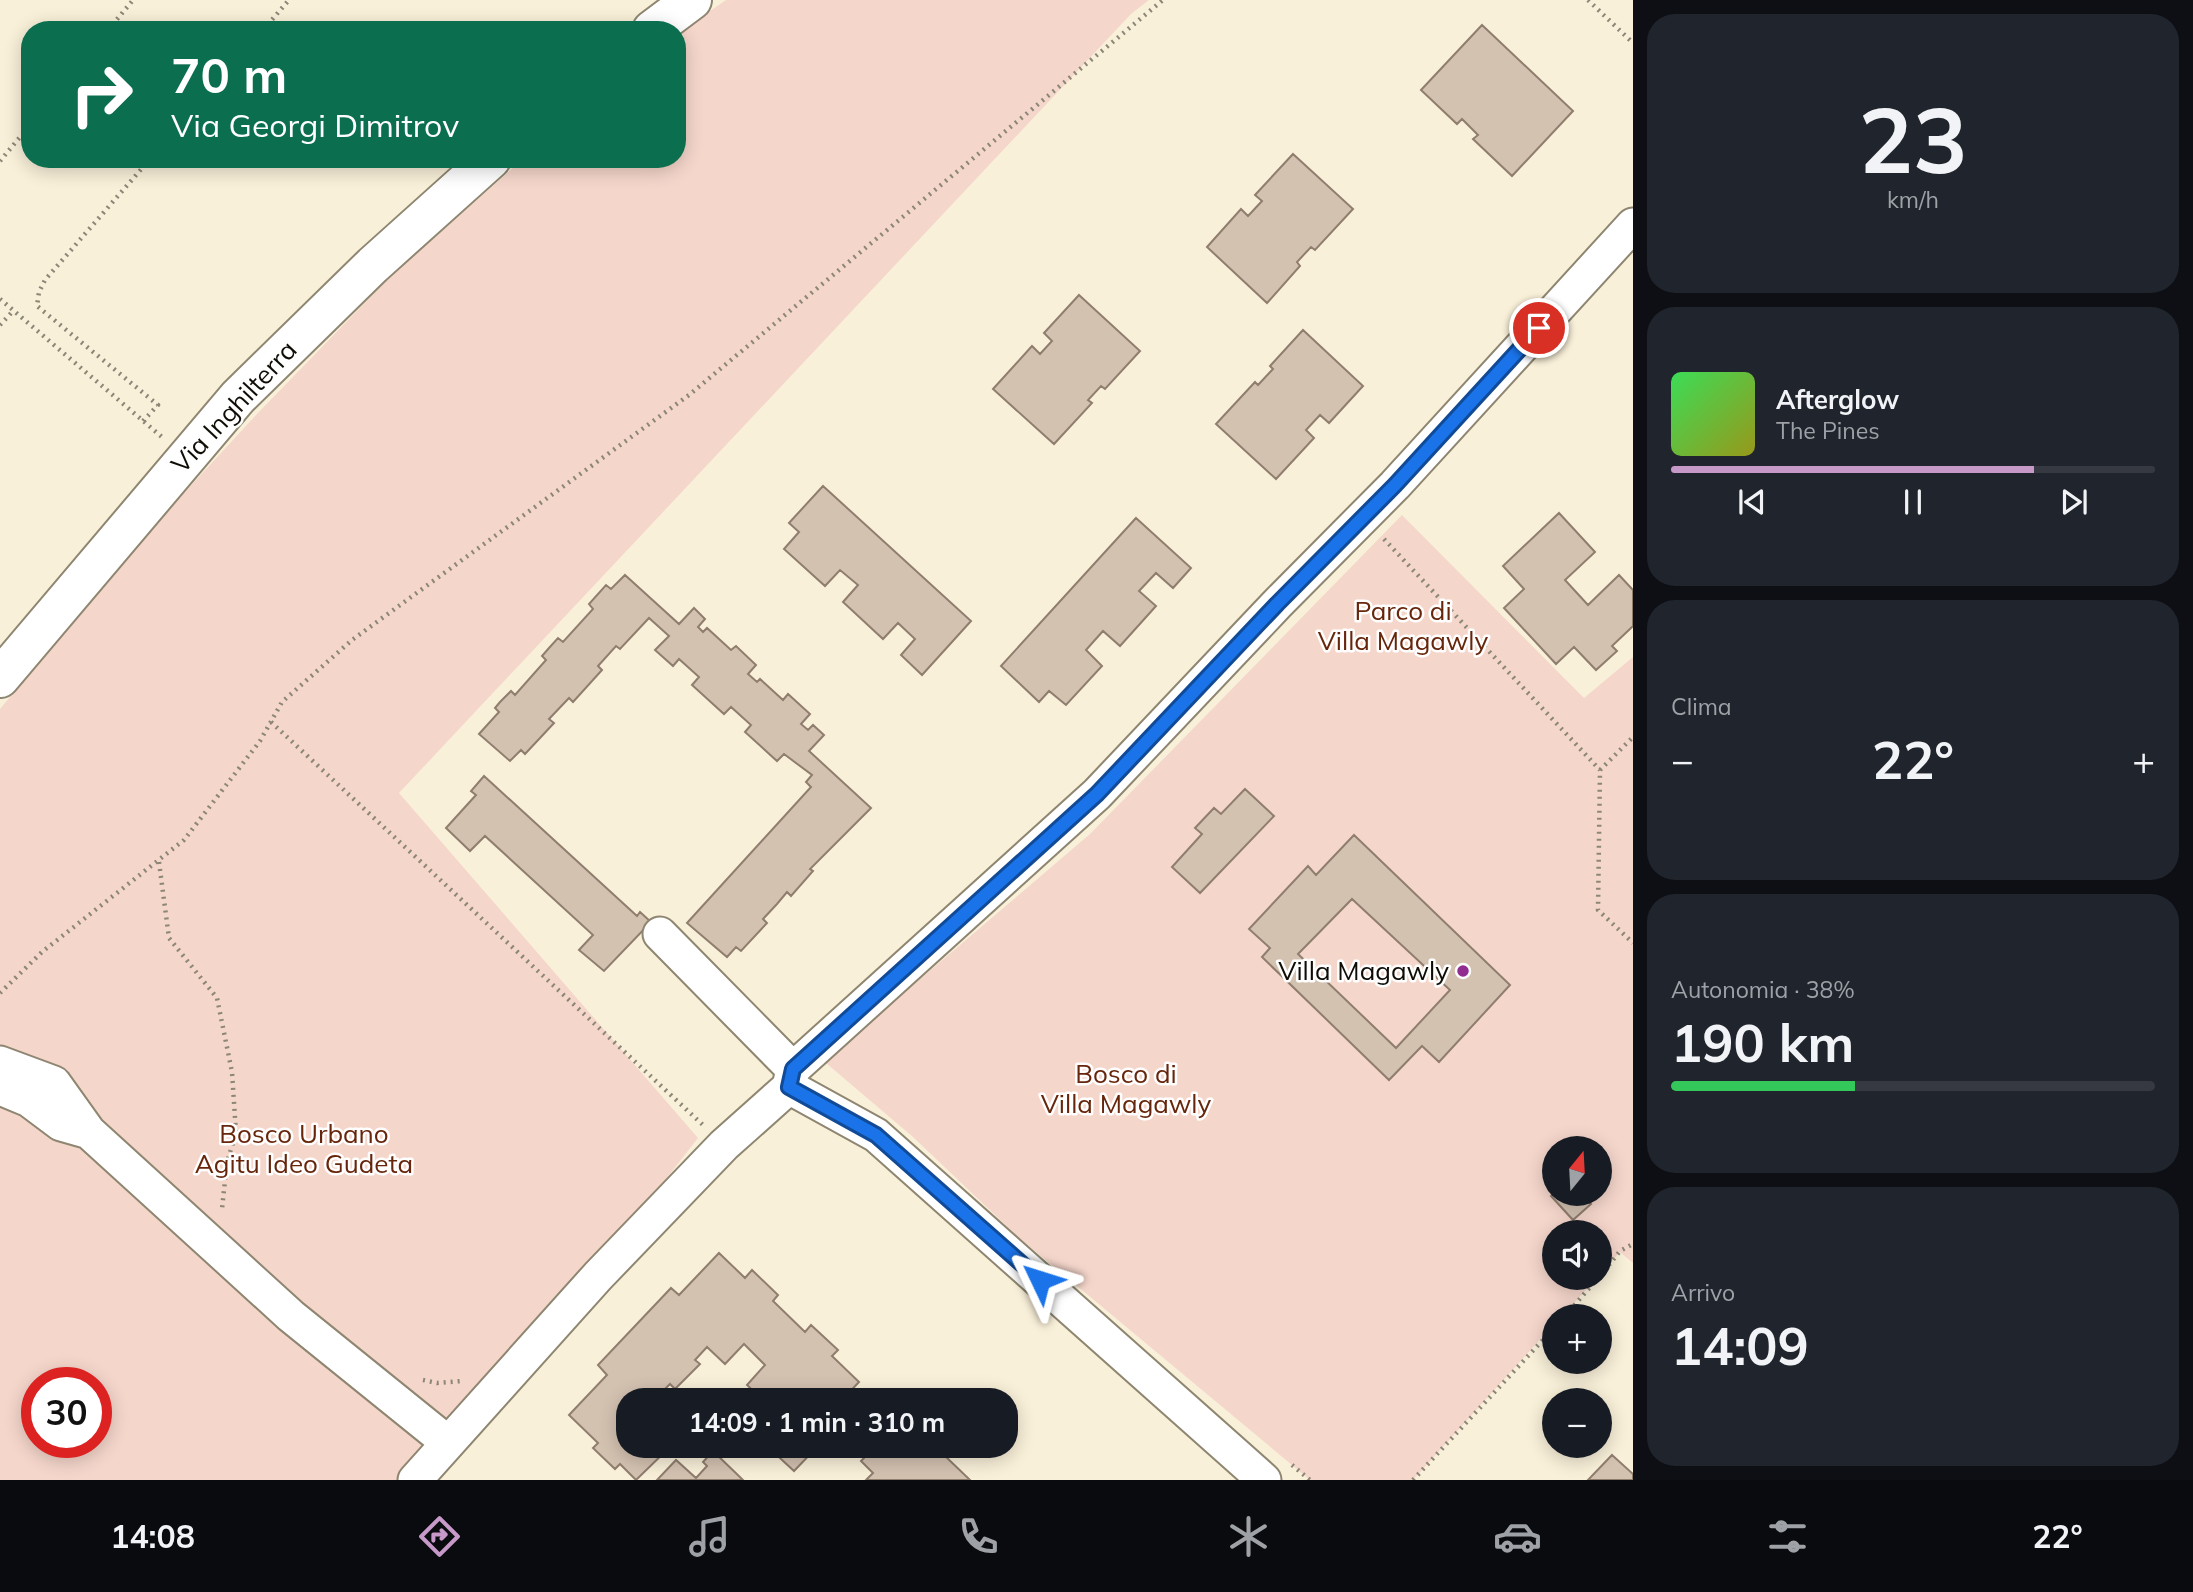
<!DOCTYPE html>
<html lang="it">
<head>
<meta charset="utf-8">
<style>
	:root { --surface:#171b24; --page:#20242c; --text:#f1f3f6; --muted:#9ea1a6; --line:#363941; --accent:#c699c9 }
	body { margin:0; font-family:Mulish,sans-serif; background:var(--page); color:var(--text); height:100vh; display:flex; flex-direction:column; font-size:26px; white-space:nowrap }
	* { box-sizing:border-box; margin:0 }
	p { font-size:23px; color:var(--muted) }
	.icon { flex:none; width:38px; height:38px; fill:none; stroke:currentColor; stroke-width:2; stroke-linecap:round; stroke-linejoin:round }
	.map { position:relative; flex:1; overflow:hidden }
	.drawer { display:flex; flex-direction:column; gap:14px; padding:14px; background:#0d0f14; width:560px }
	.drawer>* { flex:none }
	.guide { position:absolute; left:21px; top:21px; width:665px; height:147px; border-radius:28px; box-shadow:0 4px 18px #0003; background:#0b6e4f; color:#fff; overflow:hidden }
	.needle { width:46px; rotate:18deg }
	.buttons { position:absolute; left:1542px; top:1136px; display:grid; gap:14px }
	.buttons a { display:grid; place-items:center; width:70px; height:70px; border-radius:50%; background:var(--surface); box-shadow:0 4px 18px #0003; font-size:35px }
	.speed { position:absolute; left:21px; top:1367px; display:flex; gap:14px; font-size:35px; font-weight:700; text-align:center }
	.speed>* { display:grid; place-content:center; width:91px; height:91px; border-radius:50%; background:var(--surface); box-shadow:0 4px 18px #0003; line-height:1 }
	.speed .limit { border:10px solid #d22; background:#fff; color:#111 }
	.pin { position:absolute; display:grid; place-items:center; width:60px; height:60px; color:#fff; margin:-30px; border:4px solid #fff; border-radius:50%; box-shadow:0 2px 7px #0007 }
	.me { position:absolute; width:77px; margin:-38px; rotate:311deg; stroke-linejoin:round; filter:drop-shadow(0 0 5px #0008) }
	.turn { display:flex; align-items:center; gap:24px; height:147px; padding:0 35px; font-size:32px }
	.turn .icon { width:91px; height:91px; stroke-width:2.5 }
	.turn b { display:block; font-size:49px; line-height:60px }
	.big { font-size:52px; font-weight:700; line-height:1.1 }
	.drawer .card { flex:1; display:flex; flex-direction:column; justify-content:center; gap:10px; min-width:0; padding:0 24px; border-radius:28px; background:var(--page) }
	.drawer .dial { align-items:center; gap:0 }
	.dial b { font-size:91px; line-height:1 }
	.song { display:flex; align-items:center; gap:21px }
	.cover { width:84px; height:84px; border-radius:10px; background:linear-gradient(135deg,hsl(130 70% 55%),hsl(60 70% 35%)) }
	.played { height:7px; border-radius:4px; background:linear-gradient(90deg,var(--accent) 75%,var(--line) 75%) }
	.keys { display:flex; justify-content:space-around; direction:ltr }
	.heat { display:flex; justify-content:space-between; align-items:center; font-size:38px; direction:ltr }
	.charge { height:10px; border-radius:5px; background:linear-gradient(90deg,#34c759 38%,var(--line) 0) }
	.trip { position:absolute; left:616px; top:1388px; width:402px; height:70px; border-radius:28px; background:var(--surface); box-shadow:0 4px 18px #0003; font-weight:700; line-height:70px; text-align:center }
	.dock { display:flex; height:112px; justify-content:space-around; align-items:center; background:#090b0e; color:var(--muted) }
	.dock .icon { width:49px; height:49px }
	.dock .current { color:var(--accent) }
	.dock b { font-size:32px; color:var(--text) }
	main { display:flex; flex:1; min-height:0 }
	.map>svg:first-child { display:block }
	.green { fill:#f5d6cb; fill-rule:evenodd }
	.building { fill:#d4c2b1; stroke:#8f7d6e; stroke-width:2; fill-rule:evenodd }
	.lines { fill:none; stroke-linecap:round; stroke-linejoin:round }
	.minor-casing { stroke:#8e8671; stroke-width:37 }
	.major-casing { stroke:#8e8671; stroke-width:42 }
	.path { stroke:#8c8677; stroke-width:4.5; stroke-dasharray:2 5; stroke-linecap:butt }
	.minor { stroke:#fff; stroke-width:33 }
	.major { stroke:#fff; stroke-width:38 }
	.route-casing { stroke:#114b97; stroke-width:18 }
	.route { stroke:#1a73e8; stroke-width:12 }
	.poi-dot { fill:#912c91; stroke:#fefefe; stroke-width:2.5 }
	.labels { text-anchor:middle; stroke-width:5; stroke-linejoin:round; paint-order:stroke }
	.street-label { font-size:26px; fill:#0f0c05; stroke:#fefefe }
	.park-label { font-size:26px; fill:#67260b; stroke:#fefefe }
	.poi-label { font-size:26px; fill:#0f0c05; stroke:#fefefe; text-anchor:end }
</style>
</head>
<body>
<main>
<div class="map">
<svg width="1633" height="1480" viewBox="0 0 1633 1480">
	<rect width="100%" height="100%" fill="#f9f0d9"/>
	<path class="green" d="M726 0H1149L1131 14 399 793 698 1138 476 1422 411 1480H0V709L135 546 256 415 388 279 523 159H677V34ZM37 1382H96V1442H37Z
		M1402 515 1584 698 1633 657V1263L1620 1252 1600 1274V1232H1554V1278H1597L1562 1316H1554V1324L1413 1480H1310L1017 1236 913 1137 826 1063 872 1020 1090 834ZM1554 1148H1600V1194H1554Z"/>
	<path class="building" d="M1482 25 1573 111 1512 176 1473 139 1478 135 1462 119 1457 124 1421 90Z
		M1293 154 1353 209 1315 250 1311 247 1297 262 1300 266 1267 303 1207 247 1241 209 1248 216 1262 201 1255 195Z
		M1079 295 1140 351 1105 389 1101 386 1088 400 1092 403 1054 444 993 389 1032 346 1040 354 1052 341 1044 333Z
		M1303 330 1363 386 1329 423 1320 415 1306 430 1314 438 1276 479 1216 424 1255 382 1258 385 1273 369 1270 366Z
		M823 486 971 621 922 675 901 655 915 639 898 623 883 639 843 602 858 585 840 570 825 586 784 549 799 532 789 523Z
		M1559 513 1595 552 1565 580 1588 605 1619 575 1633 590V626L1612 646 1617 651 1596 670 1574 647 1556 664 1504 608 1524 589 1503 566Z
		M1136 518 1191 568 1173 588 1156 573 1139 591 1156 606 1120 646 1103 631 1094 641 1086 650 1102 666 1066 705 1049 691 1039 702 1001 666Z
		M625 575 679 624 694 608 705 619 698 627 703 632 707 628 731 650 736 646 756 665 748 674 757 682 760 679 783 700 788 694 810 714 801 724 808 730 813 725 824 735 809 751 871 808 810 869 813 871 791 896 787 892 777 904 763 919 767 923 741 951 736 947 727 957 687 923 811 787 806 782 812 775 784 754 777 761 745 732 751 725 731 707 724 714 692 685 699 677 679 659 673 666 655 650 669 636 649 618 620 649 616 646 598 666 602 670 573 702 569 698 549 719 554 723 525 754 521 750 510 761 479 734 499 712 495 708 500 702 511 691 515 695 546 660 542 656 549 648 558 638 563 642 593 609 589 604 606 585 611 589Z
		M484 776 637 916 640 912 651 922 604 971 579 950 593 935 485 836 470 851 446 828 476 795 471 791Z
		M1245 789 1274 816 1200 893 1172 867 1202 834 1195 828 1214 808 1221 814Z
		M1354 835 1510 985 1439 1062 1422 1046 1389 1080 1262 957 1270 948 1249 929 1308 866 1316 875ZM1352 899 1450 990 1396 1048 1298 954Z
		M1554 1193 1581 1194 1591 1204 1573 1220 1551 1196Z
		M719 1253 745 1278 752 1270 778 1295 773 1301 805 1332 811 1325 838 1350 832 1356 859 1382 842 1400H763L747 1385 765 1365 744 1344 725 1364 707 1347 695 1360 700 1364 675 1389 670 1384 662 1392 671 1400H628V1446H671L636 1480 620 1464 615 1469 593 1448 598 1443 569 1415 607 1375 598 1365 671 1288 679 1295Z
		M767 1446H818L794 1471Z
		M876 1446H942L948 1451 944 1455 970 1480H866L873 1473 861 1461Z
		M713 1451 743 1480H657L676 1460 696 1478 707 1466 703 1462Z
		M1612 1455 1633 1474V1480H1588Z"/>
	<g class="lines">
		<g class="minor-casing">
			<path id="minor" d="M660 934 793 1069
				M0 1063 54 1083 89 1132 291 1316 447 1442
				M0 1088 29 1100 61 1124 89 1132
				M415 1480 598 1276 724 1145 789 1087
				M1264 1480 876 1135 789 1087 793 1069 1097 794 1277 604 1395 485 1633 225"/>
		</g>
		<g class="major-casing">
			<path id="major" d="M652 30 692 0
				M0 678 238 397 373 265 491 159"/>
		</g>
		<path class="path" d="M1588 0 1633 43
			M108 30 133 0
			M263 30 289 0
			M0 161 30 125
			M0 299 162 437
			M0 325 14 310
			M143 421 158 405 37 306 39 292 45 280 150 159
			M1384 539 1600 770 1598 910 1633 943
			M271 722 703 1125
			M1600 770 1633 737
			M159 862 169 938 217 998 232 1072 236 1133 227 1162 222 1209
			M0 993 42 952 184 840 260 741 282 702 352 640 689 395 1163 0
			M1600 1276 1620 1251 1633 1244
			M1565 1316 1598 1278
			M423 1380 437 1383 462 1381
			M1292 1465 1310 1480
			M1413 1480 1554 1328"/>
		<use href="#minor" class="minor"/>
		<use href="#major" class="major"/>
	</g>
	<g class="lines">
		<g class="route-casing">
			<path id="route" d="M1040 1280 876 1135 789 1087 793 1069 1097 794 1277 604 1395 485 1539 328"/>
		</g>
		<use href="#route" class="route"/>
	</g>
	<circle class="poi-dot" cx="1463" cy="971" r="7"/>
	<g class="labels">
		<g class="street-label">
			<text transform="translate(234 407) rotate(-47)" y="9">Via Inghilterra</text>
		</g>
		<g class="park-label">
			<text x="1403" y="620">Parco di<tspan x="1403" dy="30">Villa Magawly</tspan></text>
			<text x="1126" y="1083">Bosco di<tspan x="1126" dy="30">Villa Magawly</tspan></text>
			<text x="304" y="1143">Bosco Urbano<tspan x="304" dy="30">Agitu Ideo Gudeta</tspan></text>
		</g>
		<g class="poi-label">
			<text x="1449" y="980">Villa Magawly</text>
		</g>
	</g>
</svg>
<div class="buttons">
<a><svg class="needle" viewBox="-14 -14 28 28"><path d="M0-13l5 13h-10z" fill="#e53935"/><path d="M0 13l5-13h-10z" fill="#9ea1a6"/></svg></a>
<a><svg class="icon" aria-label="sound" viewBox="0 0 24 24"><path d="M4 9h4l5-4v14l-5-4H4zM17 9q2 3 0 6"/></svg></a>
<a>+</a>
<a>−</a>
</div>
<div class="speed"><div class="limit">30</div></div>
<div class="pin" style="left:1539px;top:328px;background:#d93025"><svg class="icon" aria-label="arrive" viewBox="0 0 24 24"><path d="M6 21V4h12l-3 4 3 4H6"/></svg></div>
<svg class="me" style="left:1040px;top:1280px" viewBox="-20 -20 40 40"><path d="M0-17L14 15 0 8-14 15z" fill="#1a73e8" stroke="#fff" stroke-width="4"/></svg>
<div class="trip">14:09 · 1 min · 310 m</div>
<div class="guide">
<div class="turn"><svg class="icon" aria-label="right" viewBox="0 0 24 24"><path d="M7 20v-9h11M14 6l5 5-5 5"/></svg><div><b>70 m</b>Via Georgi Dimitrov</div></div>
</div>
</div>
<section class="drawer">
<div class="card dial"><b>23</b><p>km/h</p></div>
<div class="card">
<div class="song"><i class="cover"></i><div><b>Afterglow</b><p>The Pines</p></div></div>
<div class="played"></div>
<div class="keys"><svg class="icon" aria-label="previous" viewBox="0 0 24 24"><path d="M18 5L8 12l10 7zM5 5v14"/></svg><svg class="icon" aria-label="pause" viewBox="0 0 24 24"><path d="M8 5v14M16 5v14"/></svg><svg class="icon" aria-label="next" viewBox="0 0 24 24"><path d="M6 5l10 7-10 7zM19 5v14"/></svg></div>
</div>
<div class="card"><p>Clima</p>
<div class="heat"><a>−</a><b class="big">22°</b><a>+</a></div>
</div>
<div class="card"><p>Autonomia · 38%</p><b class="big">190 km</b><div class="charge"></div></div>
<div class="card"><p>Arrivo</p><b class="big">14:09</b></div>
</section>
</main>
<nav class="dock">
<b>14:08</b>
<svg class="icon current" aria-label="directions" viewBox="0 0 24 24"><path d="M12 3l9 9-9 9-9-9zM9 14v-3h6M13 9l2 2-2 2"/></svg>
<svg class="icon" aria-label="music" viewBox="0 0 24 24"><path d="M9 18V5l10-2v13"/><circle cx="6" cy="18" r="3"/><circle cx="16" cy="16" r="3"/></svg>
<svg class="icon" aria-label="phone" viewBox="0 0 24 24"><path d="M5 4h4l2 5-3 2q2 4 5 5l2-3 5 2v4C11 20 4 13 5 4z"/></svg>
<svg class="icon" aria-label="climate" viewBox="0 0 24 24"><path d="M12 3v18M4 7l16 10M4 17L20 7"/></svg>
<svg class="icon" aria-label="car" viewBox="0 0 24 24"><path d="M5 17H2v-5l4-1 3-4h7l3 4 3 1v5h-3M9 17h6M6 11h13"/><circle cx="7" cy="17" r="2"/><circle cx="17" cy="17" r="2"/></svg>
<svg class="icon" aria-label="filters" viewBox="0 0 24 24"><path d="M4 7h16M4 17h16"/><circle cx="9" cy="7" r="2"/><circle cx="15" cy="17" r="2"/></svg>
<b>22°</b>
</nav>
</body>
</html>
